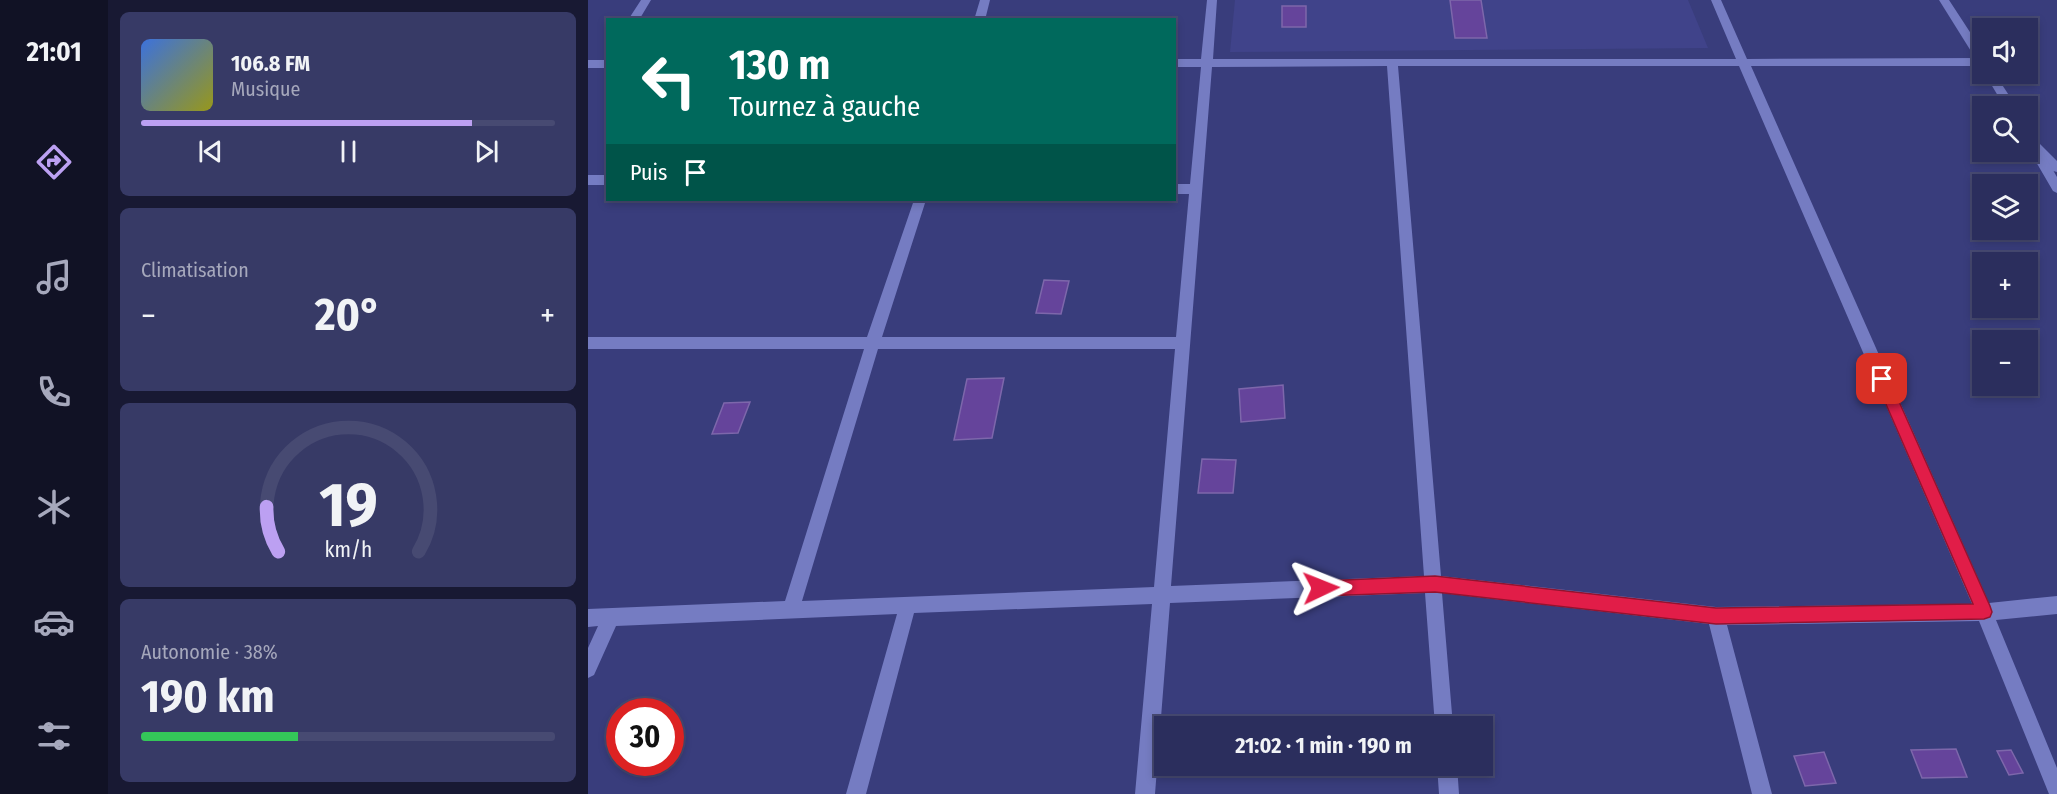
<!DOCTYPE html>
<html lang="fr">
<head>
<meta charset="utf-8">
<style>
	:root { --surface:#2b2e5d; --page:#373a66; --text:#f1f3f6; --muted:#a6a8bc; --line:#474a72; --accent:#bca0f2 }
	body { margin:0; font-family:"Fira Sans Condensed",sans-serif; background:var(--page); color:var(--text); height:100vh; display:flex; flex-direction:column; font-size:22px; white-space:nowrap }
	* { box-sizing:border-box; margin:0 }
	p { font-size:20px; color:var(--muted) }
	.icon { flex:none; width:33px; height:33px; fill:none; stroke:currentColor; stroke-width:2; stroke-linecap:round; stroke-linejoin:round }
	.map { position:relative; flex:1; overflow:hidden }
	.sheet { display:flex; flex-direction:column; gap:12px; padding:12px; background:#181933; width:480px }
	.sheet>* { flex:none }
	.guide { position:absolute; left:18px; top:18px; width:570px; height:183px; border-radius:0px; box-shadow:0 3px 9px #0003,0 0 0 2px var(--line); background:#00695c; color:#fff; overflow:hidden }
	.controls { position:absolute; left:1384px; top:18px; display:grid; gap:12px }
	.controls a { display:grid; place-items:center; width:66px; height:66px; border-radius:0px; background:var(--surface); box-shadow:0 3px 9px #0003,0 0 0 2px var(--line); font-size:30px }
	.speed { position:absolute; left:18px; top:698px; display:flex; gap:12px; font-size:30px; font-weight:700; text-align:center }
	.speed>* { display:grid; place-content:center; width:78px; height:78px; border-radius:50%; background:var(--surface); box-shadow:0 3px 9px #0003,0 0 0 2px var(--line); line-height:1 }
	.speed .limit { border:9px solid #d22; background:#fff; color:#111 }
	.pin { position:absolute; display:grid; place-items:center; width:51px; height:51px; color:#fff; margin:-26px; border-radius:12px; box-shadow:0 3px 9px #0006 }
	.me { position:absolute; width:66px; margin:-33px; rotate:88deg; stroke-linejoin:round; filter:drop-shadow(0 0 4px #0008) }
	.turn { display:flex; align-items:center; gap:21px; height:126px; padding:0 24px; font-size:27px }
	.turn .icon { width:78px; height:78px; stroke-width:2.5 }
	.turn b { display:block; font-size:42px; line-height:51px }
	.then { display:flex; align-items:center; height:57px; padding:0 24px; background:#0003; gap:12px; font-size:22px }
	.big { font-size:45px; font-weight:700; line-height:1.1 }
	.sheet .card { flex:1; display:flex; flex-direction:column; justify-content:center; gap:9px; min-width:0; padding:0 21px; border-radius:9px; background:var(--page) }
	.sheet .dial { align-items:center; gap:0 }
	.dial svg { height:156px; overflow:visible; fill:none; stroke:var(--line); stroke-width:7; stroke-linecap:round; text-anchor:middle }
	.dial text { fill:var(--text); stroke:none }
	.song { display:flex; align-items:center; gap:18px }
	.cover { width:72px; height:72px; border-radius:9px; background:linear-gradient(135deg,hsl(220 70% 55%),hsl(60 70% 35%)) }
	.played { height:6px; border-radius:3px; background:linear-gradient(90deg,var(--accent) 80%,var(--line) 80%) }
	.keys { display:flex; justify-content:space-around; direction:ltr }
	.heat { display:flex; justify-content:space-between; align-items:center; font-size:33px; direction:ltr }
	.charge { height:9px; border-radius:4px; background:linear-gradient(90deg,#34c759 38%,var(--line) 0) }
	.trip { position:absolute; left:566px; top:716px; width:339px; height:60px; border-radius:0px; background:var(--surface); box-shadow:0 3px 9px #0003,0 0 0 2px var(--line); font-weight:700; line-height:60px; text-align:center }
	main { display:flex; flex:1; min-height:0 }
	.tabs { display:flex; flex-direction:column; width:108px; justify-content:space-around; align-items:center; background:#111225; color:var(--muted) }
	.tabs .icon { width:42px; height:42px }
	.tabs .active { color:var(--accent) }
	.tabs b { font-size:27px; color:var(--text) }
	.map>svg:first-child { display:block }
	.built { fill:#40438a }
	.building { fill:#65449b; stroke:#7d67ab; stroke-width:1.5 }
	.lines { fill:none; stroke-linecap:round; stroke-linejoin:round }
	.street { fill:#757cc2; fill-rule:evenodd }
	.secondary { fill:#757cc2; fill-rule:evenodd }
	.route { fill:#e11d48; stroke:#92132f; stroke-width:1.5 }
</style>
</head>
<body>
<main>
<nav class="tabs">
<b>21:01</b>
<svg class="icon active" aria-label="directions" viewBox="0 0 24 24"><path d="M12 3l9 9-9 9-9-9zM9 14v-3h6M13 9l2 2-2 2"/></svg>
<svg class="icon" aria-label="music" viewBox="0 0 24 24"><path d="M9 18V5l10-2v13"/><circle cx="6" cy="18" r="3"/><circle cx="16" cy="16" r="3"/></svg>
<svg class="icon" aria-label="phone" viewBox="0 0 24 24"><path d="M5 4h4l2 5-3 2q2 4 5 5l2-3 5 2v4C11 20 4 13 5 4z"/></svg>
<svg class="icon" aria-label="climate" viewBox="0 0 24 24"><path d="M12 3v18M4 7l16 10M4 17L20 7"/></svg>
<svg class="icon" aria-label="car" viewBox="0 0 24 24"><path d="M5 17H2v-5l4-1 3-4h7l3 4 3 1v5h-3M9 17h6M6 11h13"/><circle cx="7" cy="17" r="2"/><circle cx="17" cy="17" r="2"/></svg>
<svg class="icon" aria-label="filters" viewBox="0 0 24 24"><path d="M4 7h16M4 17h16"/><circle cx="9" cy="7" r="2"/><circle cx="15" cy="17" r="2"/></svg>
</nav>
<section class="sheet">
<div class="card">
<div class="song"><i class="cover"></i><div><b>106.8 FM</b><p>Musique</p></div></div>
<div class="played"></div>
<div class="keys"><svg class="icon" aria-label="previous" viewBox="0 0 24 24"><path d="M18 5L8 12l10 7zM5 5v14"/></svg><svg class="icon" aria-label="pause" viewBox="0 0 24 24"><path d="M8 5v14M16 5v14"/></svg><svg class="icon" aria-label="next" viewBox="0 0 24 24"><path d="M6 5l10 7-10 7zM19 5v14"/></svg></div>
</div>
<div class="card"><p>Climatisation</p>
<div class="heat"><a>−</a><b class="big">20°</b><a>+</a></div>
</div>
<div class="card dial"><svg viewBox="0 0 100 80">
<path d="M14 69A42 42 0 1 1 86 69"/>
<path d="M14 69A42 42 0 0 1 8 46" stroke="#bca0f2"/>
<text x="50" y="56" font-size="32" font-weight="700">19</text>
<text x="50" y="72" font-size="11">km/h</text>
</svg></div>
<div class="card"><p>Autonomie · 38%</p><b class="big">190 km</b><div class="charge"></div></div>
</section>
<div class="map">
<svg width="1469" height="794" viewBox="0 0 1469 794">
	<rect width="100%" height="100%" fill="#393d7c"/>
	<path class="built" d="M647 0H1100L1120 48 642 52Z"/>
	<path class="building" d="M862 0H893L899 38H867Z
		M694 6H718V27H694Z
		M456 280 481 281 473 314 448 313Z
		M416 378 404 438 366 440 379 379Z
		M695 385 697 418 653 422 651 389Z
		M162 402 150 433 124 434 136 403Z
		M614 459 648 460 645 493H610Z
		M1368 749 1379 777 1334 778 1323 750Z
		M1423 750 1435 773 1421 775 1409 751Z
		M1236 752 1248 783 1217 786 1206 756Z"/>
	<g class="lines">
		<path class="street" d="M53 0H63L51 20H40Z
			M392 0H402L397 20H386Z
			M619 0H629L625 59H1148L1123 0H1133L1159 59 1395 58V66H1163L1401 603 1469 596V614L1408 620 1469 768V794H1461L1391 621 1139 625 1184 794H1164L1121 624 854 593 865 726H847L837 593 582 603 567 794H547L564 604 326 613 278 794H258L309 614 28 626 6 675 0 678V648L10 626 0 627V609L197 601 276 349H0V337H279L326 200H338L294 337H588L601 194H586V184H602L613 67H586V59H613ZM799 66 836 576 583 586 624 67ZM810 66H1151L1384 604 1128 607 853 576ZM290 349H587L566 587 214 601Z
			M0 60H20V68H0Z
			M1443 138 1447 139 1469 161V172L1465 171 1440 146V139Z
			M0 175H20V185H0Z
			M849 765H869L871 794H851Z"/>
		<path class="secondary" d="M1351 0H1361L1395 52V65L1391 64Z
			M1397 74H1407L1428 106H1416Z
			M1440 133 1444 134 1469 177V193L1465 191 1440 148Z"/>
	</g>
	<path class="route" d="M1294 373 1299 375 1301 379 1402 606 1404 612 1402 617 1396 619 1128 624 847 592 733 596 727 594 725 588 727 583 733 581 847 576 1128 608 1385 604 1287 379 1289 375Z"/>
</svg>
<div class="controls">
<a><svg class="icon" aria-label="sound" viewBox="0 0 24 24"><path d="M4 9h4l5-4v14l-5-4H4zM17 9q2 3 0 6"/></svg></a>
<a><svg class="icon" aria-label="search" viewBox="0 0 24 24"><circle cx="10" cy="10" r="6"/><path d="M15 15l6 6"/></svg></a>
<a><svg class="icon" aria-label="layers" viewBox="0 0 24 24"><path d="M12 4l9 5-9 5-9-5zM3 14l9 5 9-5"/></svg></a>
<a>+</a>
<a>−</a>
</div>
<div class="speed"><div class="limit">30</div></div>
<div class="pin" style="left:1294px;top:379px;background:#d93025"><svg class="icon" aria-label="arrive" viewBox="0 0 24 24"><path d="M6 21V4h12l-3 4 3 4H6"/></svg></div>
<svg class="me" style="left:733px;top:588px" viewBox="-20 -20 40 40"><path d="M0-17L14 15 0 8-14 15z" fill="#e11d48" stroke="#fff" stroke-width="4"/></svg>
<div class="trip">21:02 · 1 min · 190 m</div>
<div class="guide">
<div class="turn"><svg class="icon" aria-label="left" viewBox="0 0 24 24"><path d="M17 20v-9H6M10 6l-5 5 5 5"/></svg><div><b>130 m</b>Tournez à gauche</div></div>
<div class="then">Puis<svg class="icon" aria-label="arrive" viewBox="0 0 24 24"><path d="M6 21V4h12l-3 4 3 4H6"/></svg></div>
</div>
</div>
</main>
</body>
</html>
